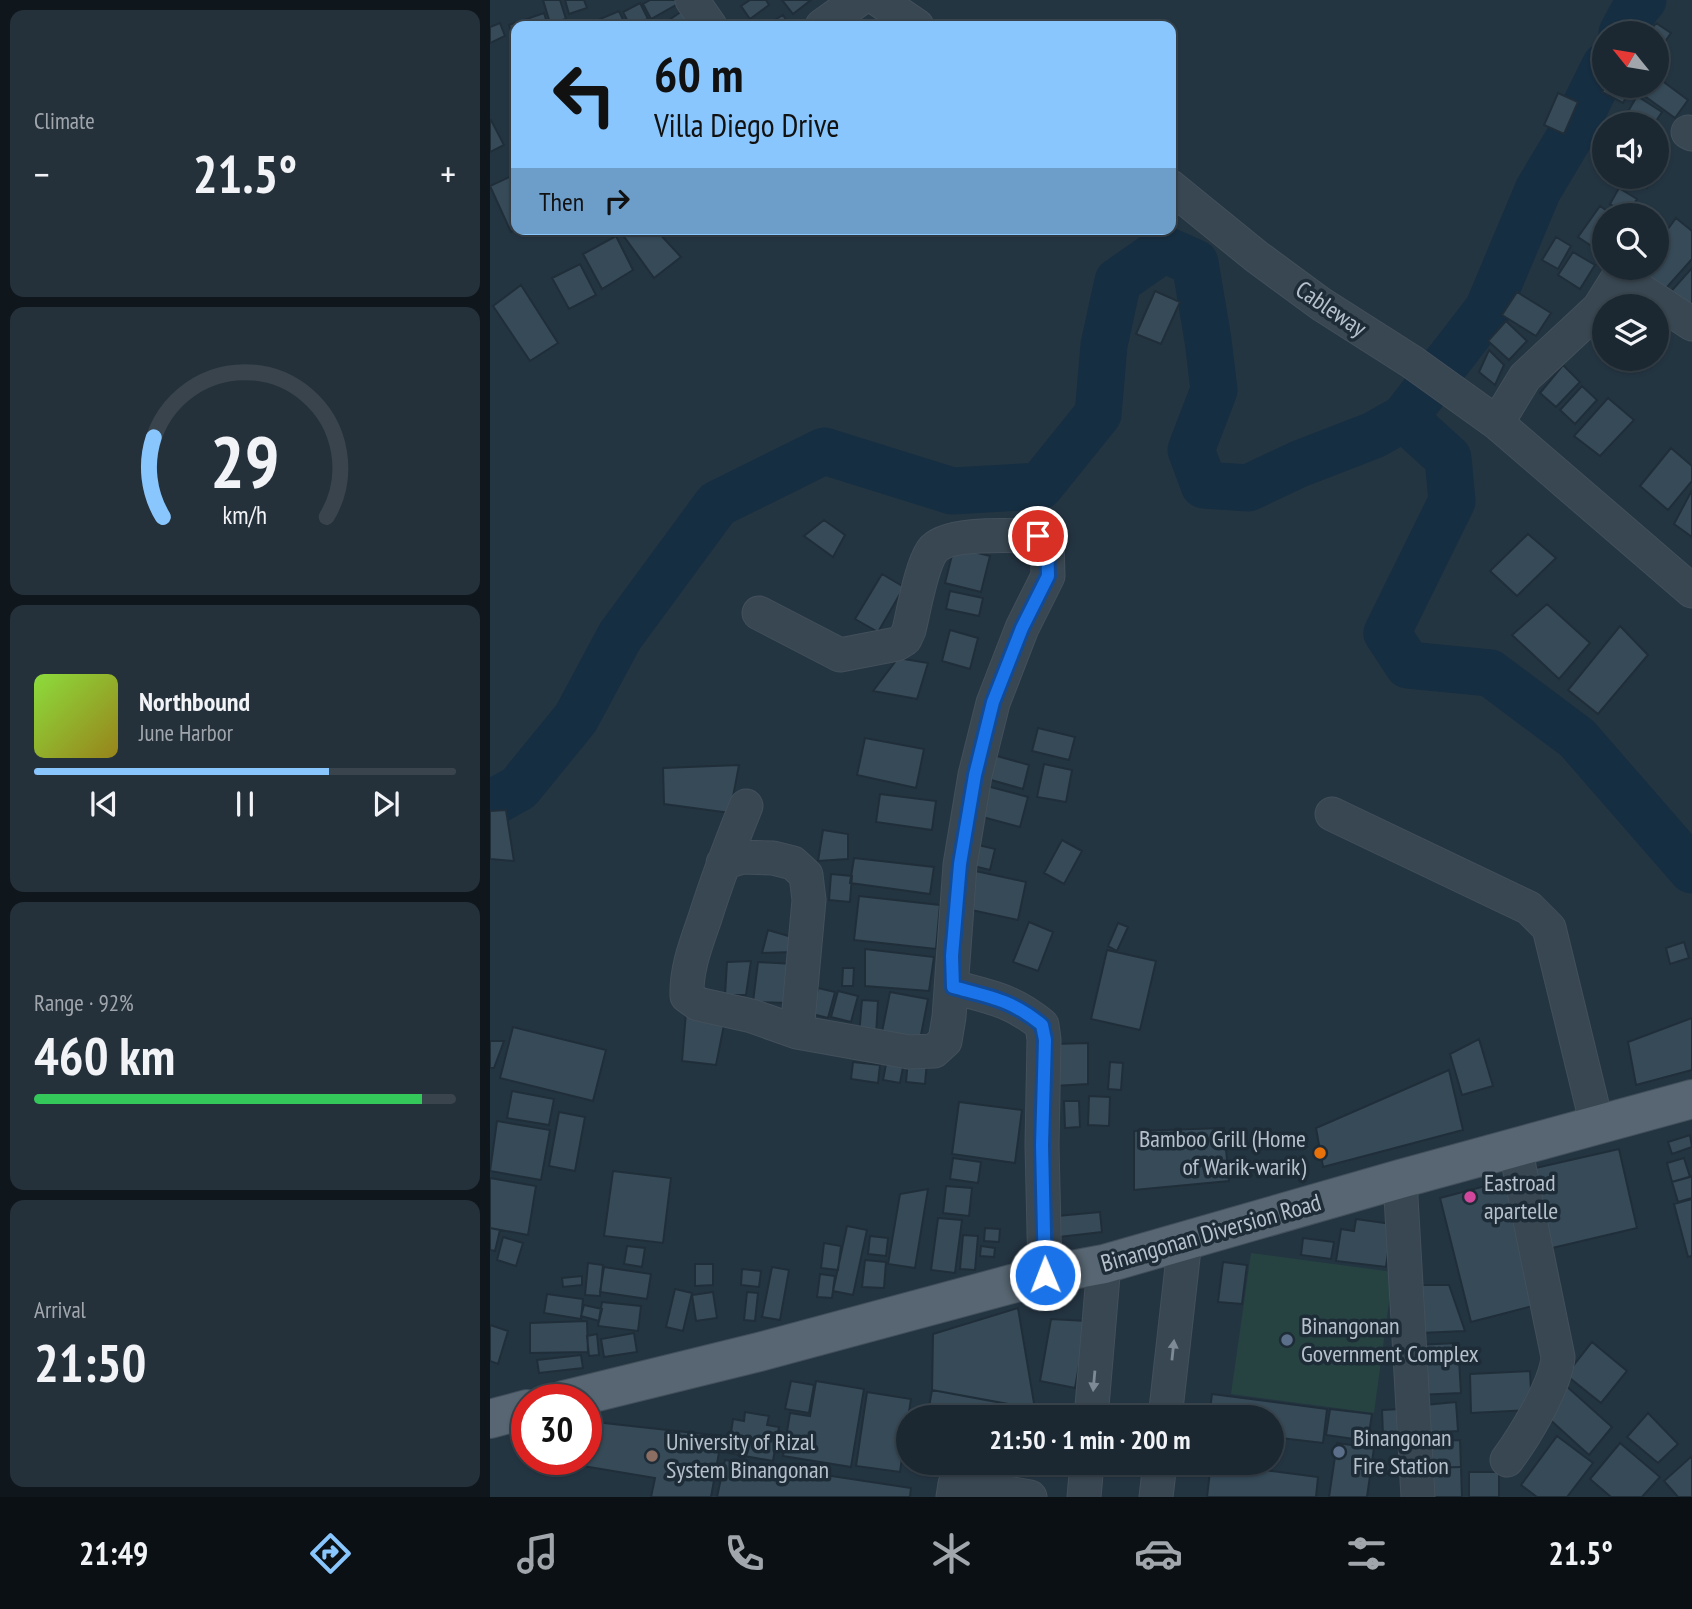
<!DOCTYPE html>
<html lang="en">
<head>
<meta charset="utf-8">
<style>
	:root { --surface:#1b2832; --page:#24303a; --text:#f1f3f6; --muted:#a0a6ac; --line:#39444d; --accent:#89c6fd }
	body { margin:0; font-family:"PT Sans Narrow",sans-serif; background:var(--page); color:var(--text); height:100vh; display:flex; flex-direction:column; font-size:26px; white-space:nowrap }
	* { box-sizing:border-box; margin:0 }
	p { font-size:23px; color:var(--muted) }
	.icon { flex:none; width:38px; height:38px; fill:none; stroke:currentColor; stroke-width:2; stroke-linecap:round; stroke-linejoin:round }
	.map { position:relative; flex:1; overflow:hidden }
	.details { display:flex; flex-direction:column; gap:10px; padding:10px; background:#0f161c; width:490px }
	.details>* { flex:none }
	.banner { position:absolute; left:21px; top:21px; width:665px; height:214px; border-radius:14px; box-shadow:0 2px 5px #0004,0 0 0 2px var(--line); background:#89c6fd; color:#111; overflow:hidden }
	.needle { width:46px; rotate:300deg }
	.tools { position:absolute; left:1102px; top:21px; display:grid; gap:14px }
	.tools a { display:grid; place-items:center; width:77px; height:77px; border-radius:50%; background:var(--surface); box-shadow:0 2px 5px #0004,0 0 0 2px var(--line); font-size:35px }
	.speed { position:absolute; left:21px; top:1384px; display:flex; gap:14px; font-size:35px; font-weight:700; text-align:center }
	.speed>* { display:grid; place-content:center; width:91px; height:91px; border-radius:50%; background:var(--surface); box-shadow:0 2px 5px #0004,0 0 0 2px var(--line); line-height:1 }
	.speed .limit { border:10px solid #d22; background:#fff; color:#111 }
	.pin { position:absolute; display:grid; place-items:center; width:60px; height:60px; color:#fff; margin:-30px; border:4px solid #fff; border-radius:50%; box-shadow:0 2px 7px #0007 }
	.me { position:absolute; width:77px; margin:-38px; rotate:359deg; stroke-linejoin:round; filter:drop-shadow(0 0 5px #0008) }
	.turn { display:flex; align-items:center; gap:24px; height:147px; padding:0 28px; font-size:32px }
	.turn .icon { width:91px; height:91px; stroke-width:2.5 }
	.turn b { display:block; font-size:49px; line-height:60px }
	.then { display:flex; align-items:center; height:66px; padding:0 28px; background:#0003; gap:14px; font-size:26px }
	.big { font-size:52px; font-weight:700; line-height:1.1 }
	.details .card { flex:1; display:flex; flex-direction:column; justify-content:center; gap:10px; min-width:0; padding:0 24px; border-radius:14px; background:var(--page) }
	.details .dial { align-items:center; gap:0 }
	.dial svg { height:182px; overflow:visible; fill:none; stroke:var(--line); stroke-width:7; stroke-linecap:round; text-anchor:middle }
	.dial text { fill:var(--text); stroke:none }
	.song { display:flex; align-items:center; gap:21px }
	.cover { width:84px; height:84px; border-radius:10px; background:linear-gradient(135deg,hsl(90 70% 55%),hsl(50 70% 35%)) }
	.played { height:7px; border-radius:4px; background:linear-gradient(90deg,var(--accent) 70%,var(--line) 70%) }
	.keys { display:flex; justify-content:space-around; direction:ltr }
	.heat { display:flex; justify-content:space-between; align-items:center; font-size:38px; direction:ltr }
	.charge { height:10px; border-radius:5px; background:linear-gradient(90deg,#34c759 92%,var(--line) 0) }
	.trip { position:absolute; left:406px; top:1405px; width:388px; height:70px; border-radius:35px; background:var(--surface); box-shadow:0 2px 5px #0004,0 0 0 2px var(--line); font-weight:700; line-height:70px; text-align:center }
	.menu { display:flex; height:112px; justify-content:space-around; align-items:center; background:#0b1014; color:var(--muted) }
	.menu .icon { width:49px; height:49px }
	.menu .active { color:var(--accent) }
	.menu b { font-size:32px; color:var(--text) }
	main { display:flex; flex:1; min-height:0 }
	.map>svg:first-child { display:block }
	.green { fill:#264342 }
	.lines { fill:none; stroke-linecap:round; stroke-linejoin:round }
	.river { stroke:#162e41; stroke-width:47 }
	.building { fill:#364a58; stroke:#202e39; stroke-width:2 }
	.minor-casing { stroke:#43505b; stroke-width:35 }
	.major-casing { stroke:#43505b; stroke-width:40 }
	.minor { stroke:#394752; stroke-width:33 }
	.major { stroke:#576672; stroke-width:38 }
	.oneway { fill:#7e8a95 }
	.route-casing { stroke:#114b97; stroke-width:18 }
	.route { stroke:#1a73e8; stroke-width:12 }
	.food-dot { fill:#e8710a; stroke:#1e2c37; stroke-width:2.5 }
	.hotel-dot { fill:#d1479c; stroke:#1e2c37; stroke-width:2.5 }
	.service-dot { fill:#5c6f8a; stroke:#1e2c37; stroke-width:2.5 }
	.education-dot { fill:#8d6e63; stroke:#1e2c37; stroke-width:2.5 }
	.labels { text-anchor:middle; stroke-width:7; stroke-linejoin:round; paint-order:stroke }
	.street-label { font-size:24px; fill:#b6c1cc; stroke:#1e2c37 }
	.poi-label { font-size:24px; fill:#b6c1cc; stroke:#1e2c37; text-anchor:start }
</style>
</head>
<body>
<main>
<section class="details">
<div class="card"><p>Climate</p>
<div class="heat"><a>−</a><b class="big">21.5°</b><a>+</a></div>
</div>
<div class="card dial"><svg viewBox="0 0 100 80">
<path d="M14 69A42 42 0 1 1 86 69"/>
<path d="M14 69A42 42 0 0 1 10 34" stroke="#89c6fd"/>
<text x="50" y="56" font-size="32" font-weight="700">29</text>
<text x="50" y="72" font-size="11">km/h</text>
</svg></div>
<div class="card">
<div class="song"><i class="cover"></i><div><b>Northbound</b><p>June Harbor</p></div></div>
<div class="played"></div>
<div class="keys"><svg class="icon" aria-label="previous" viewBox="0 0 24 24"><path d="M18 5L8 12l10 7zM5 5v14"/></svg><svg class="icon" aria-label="pause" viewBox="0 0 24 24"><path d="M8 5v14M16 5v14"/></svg><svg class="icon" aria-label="next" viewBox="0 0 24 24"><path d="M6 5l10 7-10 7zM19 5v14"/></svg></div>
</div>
<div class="card"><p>Range · 92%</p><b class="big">460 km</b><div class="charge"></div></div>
<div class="card"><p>Arrival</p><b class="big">21:50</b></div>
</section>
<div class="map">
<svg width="1202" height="1497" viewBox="0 0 1202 1497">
	<rect width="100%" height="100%" fill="#243542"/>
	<path class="green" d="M761 1253 903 1272 884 1413 741 1394Z"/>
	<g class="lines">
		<path class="river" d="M1132 33 1145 9 1153 0
			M914 418 958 458 962 501 897 633 918 665 1000 673 1087 738 1202 870
			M0 804 29 788 86 718 130 636 227 504 334 451 462 491 550 486 608 414 614 345 628 281 674 249 705 263 718 340 724 390 701 450 714 485 758 488 809 464 884 435 914 418 998 309 1048 190 1082 133 1115 66"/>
	</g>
	<path class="building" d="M53 0H70L76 19 60 23Z
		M75 0H94L97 8 79 14Z
		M160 0H195L161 19 153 4Z
		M260 0H276L279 5 260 19 251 6Z
		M292 0H321L303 14Z
		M150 3 158 19 140 26 133 12Z
		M201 5 208 26H184L179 20Z
		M129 11 136 26H113L110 19Z
		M54 13 58 26H26V44L19 25Z
		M293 15 300 26H286L283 21Z
		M10 23 15 36 0 43V27Z
		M1166 23 1181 33 1167 53V33H1159Z
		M1167 77 1198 100 1185 118 1149 92 1153 86H1167Z
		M1115 86H1142L1133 103 1112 92Z
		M1068 93 1088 102 1074 134 1054 125Z
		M1147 96 1172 112 1164 124H1150L1136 115Z
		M1 120 14 145 0 152V121Z
		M26 174V228L21 232 0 186Z
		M1134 177H1162L1157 188Z
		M1129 188 1147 199 1138 214 1120 204Z
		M1110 206 1123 215H1115V250L1112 253 1088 237Z
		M1186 218 1202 231V259L1170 295 1142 280 1150 268H1167V244Z
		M134 229 167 231 191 257 164 278 130 231Z
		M126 236 143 270 112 289 93 254Z
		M1066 237 1081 246 1068 269 1052 260Z
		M1083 252 1105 265 1090 289 1068 275Z
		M90 264 106 295 79 309 62 278Z
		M1202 268V308L1176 297Z
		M31 285 68 343 40 361 3 306Z
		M665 291 690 302 671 344 646 334Z
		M1027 292 1061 313 1046 336 1012 315Z
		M1016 321 1037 341 1019 360 998 341Z
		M999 350 1014 365 1005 385 989 372Z
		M1073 365 1090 382 1066 407 1050 393Z
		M1092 386 1107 400 1085 424 1070 410Z
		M1118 398 1144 420 1110 456 1084 436Z
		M1181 448 1202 466V481L1178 510 1150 486Z
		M1202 490V537L1184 524Z
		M334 520 355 535 343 557 314 536Z
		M1038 534 1066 558 1027 596 1000 571Z
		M464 547 500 556 491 592 455 583Z
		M392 574 414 587 388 632 365 619Z
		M460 591 493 598 489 616 456 609Z
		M1057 604 1100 643 1069 679 1022 635Z
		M1130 626 1158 655 1108 714 1078 690Z
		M460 630 488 638 480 669 452 661Z
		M408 658 438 663 427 699 383 691Z
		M548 728 585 737 579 760 542 751Z
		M375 738 434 749 426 788 367 775Z
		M500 754 539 765 533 789 494 778Z
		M554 764 582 770 576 802 547 797Z
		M249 765 240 813 174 804 173 768Z
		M493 785 538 797 530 827 485 815Z
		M390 794 446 801 442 830 386 822Z
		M16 810 24 861 0 859V811Z
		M333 830 358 834V859L328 861Z
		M572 840 592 851 574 884 554 873Z
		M480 843 505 849 500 870 475 864Z
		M364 858 444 867 440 894 360 883Z
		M481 870 536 882 528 920 472 908Z
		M341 874 362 876 360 902 339 900Z
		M369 896 450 905 446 949 364 940Z
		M539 922 563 932 548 971 523 962Z
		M628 923 638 927 627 951 618 946Z
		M278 930 302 937 304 952 272 953Z
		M1194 942 1199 958 1180 964 1176 948Z
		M375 949 444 957 439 991 375 986Z
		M617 950 666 961 650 1030 601 1019Z
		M261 961 256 995H235L237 962Z
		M268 962 305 964 298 1003 263 1002Z
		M353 968H364L363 986H352Z
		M328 988 345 992 338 1018 322 1014Z
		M348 991 368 996 361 1022 341 1017Z
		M400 992 438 999 430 1040 392 1032Z
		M372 1000 388 1001 386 1036 369 1035Z
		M196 1012 235 1020 226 1065 192 1061Z
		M1202 1018V1070L1146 1085 1138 1042Z
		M23 1027 116 1050 103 1101 10 1078Z
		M989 1039 1003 1086 972 1095 960 1054Z
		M0 1041H14L4 1068H0Z
		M598 1043V1084L564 1086 563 1044Z
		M397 1059 414 1062 410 1083 393 1080Z
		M418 1059 437 1061 435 1084 416 1082Z
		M363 1062 390 1065 388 1083 361 1079Z
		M620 1062 633 1063 631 1090 618 1089Z
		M959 1070 973 1130 833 1167 826 1128Z
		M22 1091 64 1099 59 1125 17 1118Z
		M599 1096 620 1097 619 1126 598 1125Z
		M574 1101H589L590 1127 575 1128Z
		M469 1102 532 1110 525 1163 462 1154Z
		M69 1112 95 1117 85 1171 59 1166Z
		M7 1121 60 1130 51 1180 0 1171Z
		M734 1128 739 1181 644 1190V1131Z
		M1200 1135 1202 1147 1182 1154 1178 1142Z
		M1129 1149 1147 1228 1058 1249 1041 1169Z
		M463 1158 491 1162 488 1183 460 1179Z
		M1194 1158 1200 1177 1182 1182 1177 1163Z
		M123 1171 181 1178 173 1243 114 1236Z
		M1202 1176V1198L1188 1202 1182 1182Z
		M0 1178 46 1186 38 1235 0 1228Z
		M1022 1179 1054 1303 981 1322 950 1198Z
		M456 1186 482 1188 479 1216 453 1213Z
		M438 1189 425 1268 398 1264 410 1194Z
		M1202 1199V1256L1198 1257 1184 1204Z
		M610 1212 612 1232 569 1237 567 1216Z
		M448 1218 472 1220 465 1273 441 1270Z
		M866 1219 902 1224 896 1267 846 1261 851 1229 864 1231Z
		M357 1226 377 1230 363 1295 343 1291Z
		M0 1228 10 1230 5 1251 0 1250Z
		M495 1228 510 1229 509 1242 494 1241Z
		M473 1235 488 1236 485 1270 470 1269Z
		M380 1236 398 1238 396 1256 378 1254Z
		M13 1237 33 1243 26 1266 7 1260Z
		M813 1238 844 1242 841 1259 811 1255Z
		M334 1243 351 1246 348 1270 331 1268Z
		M137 1246 155 1248 152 1267 134 1264Z
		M491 1246 505 1248 504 1257 490 1256Z
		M375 1260 396 1262 394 1288 372 1287Z
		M733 1262 757 1265 752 1304 728 1302Z
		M98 1263 113 1265 110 1296 95 1295Z
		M205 1264H223V1285L205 1286Z
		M114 1267 161 1274 157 1299 110 1292Z
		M282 1267 299 1270 290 1320 272 1317Z
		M252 1269 271 1271 269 1287 251 1285Z
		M330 1274 345 1276 342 1298 327 1297Z
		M92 1276V1285L73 1287 72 1278Z
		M930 1285H959L975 1331 930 1333Z
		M185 1289 202 1293 193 1331 176 1327Z
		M223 1292 227 1318 206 1321 202 1295Z
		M257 1292 268 1293 265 1321 254 1320Z
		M57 1294 93 1299 91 1319 54 1313Z
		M112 1302 151 1306 148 1331 108 1326Z
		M94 1305 112 1309 109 1321 91 1316Z
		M528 1308 545 1409 442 1390 443 1334Z
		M561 1319 597 1321 585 1388 550 1381Z
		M97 1321 98 1352 40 1353V1323Z
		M0 1325 18 1331 8 1364 0 1361Z
		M144 1333 147 1352 114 1357 111 1339Z
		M107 1334 109 1355 99 1356 97 1336Z
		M1102 1342 1137 1371 1111 1403 1076 1375Z
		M968 1343 971 1393 927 1395 925 1345Z
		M91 1355 93 1368 49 1373 47 1360Z
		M1040 1371 1042 1410 981 1413 980 1374Z
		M301 1381 324 1385 319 1413 295 1409Z
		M326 1381 374 1389 361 1467 293 1456 300 1413 320 1416Z
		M1074 1384 1122 1427 1099 1455 1056 1416Z
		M442 1390 545 1409 544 1418H437Z
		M377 1392 421 1399 410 1472 366 1466Z
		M722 1394 837 1409 833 1443 782 1437V1418H719Z
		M966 1402 968 1431 926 1434 924 1406Z
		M840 1409 882 1414 878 1441 836 1435Z
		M911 1409V1437H893L892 1410Z
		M255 1412 279 1416 277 1425 289 1427 283 1461 238 1453 243 1419 254 1421Z
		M1158 1413 1188 1444 1168 1463 1137 1437Z
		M96 1421 232 1436 221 1497H161L165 1478 87 1465 88 1460H96Z
		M1067 1436 1103 1463 1077 1497H1047L1031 1485Z
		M970 1440 971 1467 934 1468 933 1442Z
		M847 1443 884 1448 877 1497H839Z
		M1130 1443 1170 1477 1152 1497H1121L1100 1479Z
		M1202 1456V1497H1188L1174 1481Z
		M235 1460 421 1488 420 1497H227Z
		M721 1463 828 1477 826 1497H717Z
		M971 1467 972 1497H935L934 1468Z
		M979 1472H1009V1497H979Z"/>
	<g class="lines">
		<g class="minor-casing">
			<path id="minor" d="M202 0 220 26
				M389 0 427 26
				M332 26 368 0
				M1198 132 1202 134
				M681 187 767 257 831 304 922 362 1007 423 1202 591
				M1007 423 1035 377 1109 308 1129 276 1202 324
				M256 806C241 843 227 880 215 918 206 944 196 969 197 996L208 1004 262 1016 307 1032 419 1052 444 1051 455 1041 459 1017 470 865 485 775 503 703 532 628 558 576 557 540 548 536C524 536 456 531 442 551 431 567 424 610 419 630L415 639 407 644 350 655 269 613
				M842 814 1039 908 1059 928 1107 1125
				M233 863 252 857 283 858 303 863 316 875 319 900 307 1032
				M463 987C500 997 522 1000 552 1025L554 1040 552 1145 555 1275
				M910 1179 928 1497
				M601 1418 614 1264
				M675 1418 695 1240
				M1017 1460C1034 1437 1066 1385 1068 1357L1025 1147
				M463 1497 465 1484 540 1497
				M594 1497 597 1463
				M666 1497 670 1463"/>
		</g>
		<g class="major-casing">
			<path id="major" d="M74 1400 269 1352 555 1275 614 1264 910 1179 1202 1099
				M0 1419 37 1409"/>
		</g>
		<use href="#minor" class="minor"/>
		<use href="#major" class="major"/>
	</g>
	<defs><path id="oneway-solid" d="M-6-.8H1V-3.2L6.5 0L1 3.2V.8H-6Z" transform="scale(1.75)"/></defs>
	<g class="oneway">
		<use href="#oneway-solid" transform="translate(683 1350) rotate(-84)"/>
		<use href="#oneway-solid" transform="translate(604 1381) rotate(95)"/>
	</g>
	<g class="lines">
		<g class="route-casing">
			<path id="route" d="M548 536 557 540 558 576 532 628 503 702 485 775 470 864 462 956 463 987C500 997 522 1000 552 1025L555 1040 552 1145 555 1275"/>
		</g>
		<use href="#route" class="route"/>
	</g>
	<circle class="food-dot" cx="830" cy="1153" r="7"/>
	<circle class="hotel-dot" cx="980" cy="1197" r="7"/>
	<g class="service-dot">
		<circle cx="797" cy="1340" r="7"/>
		<circle cx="849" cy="1452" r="7"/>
	</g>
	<circle class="education-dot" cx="162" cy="1456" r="7"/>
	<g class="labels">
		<g class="street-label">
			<text transform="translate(841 309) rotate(34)" y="8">Cableway</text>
			<text transform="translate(721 1233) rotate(-16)" y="8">Binangonan Diversion Road</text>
		</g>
		<g class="poi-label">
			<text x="816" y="1147" text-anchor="end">Bamboo Grill (Home<tspan x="816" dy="28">of Warik-warik)</tspan></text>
			<text x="994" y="1191">Eastroad<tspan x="994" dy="28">apartelle</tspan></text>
			<text x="811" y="1334">Binangonan<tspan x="811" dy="28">Government Complex</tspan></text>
			<text x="863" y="1446">Binangonan<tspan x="863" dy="28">Fire Station</tspan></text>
			<text x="176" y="1450">University of Rizal<tspan x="176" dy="28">System Binangonan</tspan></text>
		</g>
	</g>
</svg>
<div class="tools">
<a><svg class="needle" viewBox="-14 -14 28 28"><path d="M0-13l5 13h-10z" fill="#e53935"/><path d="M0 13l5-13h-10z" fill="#a0a6ac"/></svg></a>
<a><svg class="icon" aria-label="sound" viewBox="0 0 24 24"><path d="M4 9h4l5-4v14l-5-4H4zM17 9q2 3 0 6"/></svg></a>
<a><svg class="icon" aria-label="search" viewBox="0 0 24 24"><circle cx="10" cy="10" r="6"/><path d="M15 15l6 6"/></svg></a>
<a><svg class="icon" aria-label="layers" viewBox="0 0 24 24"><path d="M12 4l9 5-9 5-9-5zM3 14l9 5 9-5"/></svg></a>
</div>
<div class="speed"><div class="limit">30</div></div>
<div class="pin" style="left:548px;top:536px;background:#d93025"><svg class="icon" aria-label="arrive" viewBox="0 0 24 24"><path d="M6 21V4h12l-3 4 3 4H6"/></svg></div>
<svg class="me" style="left:555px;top:1275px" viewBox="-20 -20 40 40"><circle r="17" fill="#1a73e8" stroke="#fff" stroke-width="3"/><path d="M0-11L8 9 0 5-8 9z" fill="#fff"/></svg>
<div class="trip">21:50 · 1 min · 200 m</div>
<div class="banner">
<div class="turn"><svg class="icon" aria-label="left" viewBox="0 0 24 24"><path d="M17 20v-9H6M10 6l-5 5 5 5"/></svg><div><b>60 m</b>Villa Diego Drive</div></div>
<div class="then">Then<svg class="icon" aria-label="right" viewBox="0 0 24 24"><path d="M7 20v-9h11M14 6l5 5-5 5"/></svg></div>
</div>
</div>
</main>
<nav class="menu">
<b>21:49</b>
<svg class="icon active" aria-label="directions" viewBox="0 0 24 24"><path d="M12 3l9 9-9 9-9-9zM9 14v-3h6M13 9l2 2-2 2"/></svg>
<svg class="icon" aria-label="music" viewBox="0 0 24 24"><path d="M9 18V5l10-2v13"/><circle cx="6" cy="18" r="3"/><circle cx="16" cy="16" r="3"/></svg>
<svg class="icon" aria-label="phone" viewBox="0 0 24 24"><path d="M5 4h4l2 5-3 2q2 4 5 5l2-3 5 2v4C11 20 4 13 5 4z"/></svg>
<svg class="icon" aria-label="climate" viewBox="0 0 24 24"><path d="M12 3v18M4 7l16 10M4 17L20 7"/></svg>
<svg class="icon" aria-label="car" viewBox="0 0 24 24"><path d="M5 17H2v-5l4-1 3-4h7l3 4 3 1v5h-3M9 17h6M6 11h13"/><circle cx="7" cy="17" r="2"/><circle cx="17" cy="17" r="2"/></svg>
<svg class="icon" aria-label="filters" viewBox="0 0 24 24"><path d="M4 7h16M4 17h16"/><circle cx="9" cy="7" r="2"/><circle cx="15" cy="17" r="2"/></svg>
<b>21.5°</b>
</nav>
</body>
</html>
